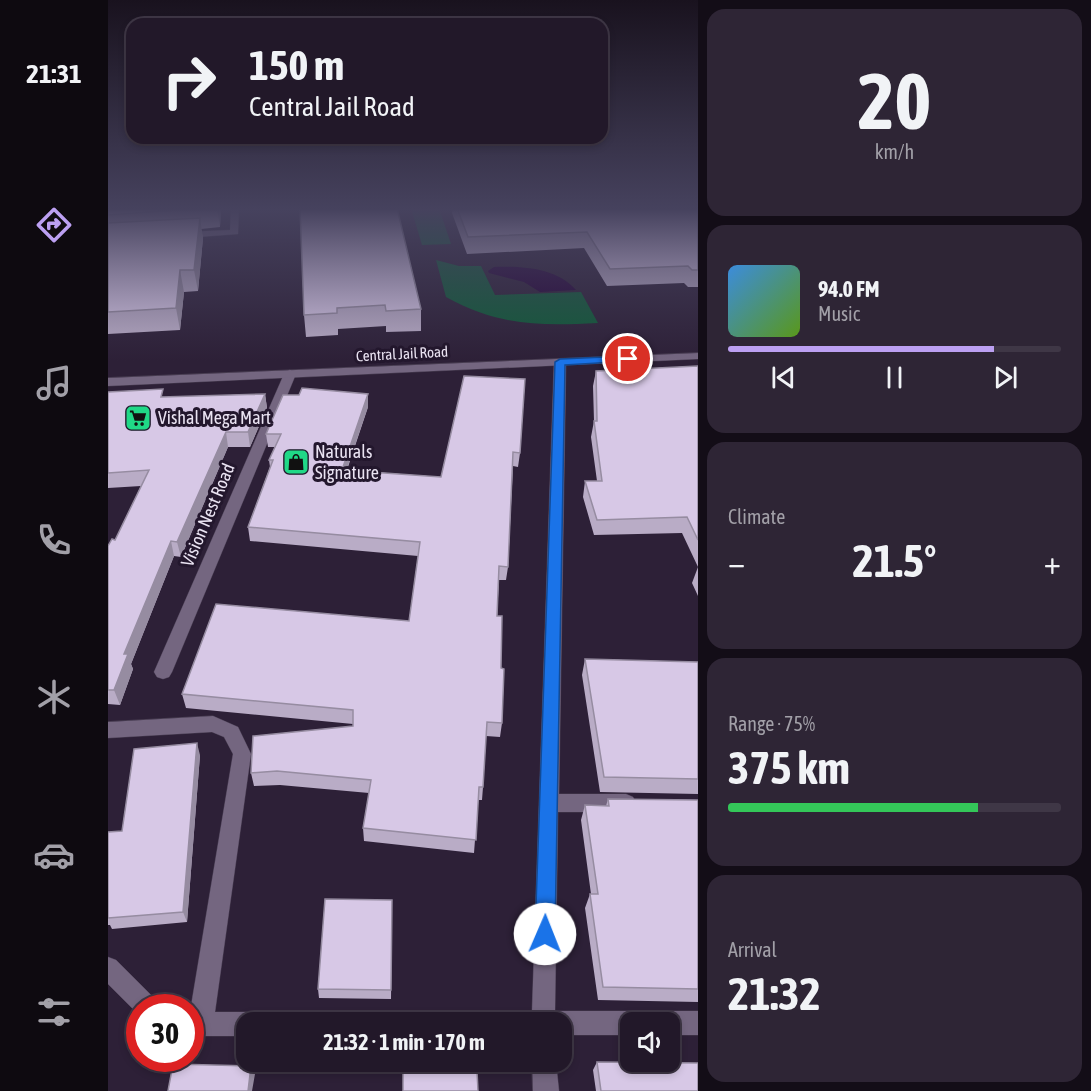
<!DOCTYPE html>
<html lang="en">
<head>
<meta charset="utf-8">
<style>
	:root { --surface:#221829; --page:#2e2535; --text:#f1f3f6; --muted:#a2a0a8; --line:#3f3746; --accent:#bca0f2 }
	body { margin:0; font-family:"Asap Condensed",sans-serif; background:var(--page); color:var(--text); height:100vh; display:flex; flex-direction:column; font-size:22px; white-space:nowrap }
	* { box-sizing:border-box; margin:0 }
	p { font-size:20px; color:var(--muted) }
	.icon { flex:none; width:33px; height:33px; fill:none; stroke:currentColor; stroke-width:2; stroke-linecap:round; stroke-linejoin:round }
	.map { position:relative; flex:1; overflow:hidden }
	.details { display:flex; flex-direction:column; gap:9px; padding:9px; background:#130d17; width:393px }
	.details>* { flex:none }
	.banner { position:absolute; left:18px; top:18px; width:482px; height:126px; border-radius:18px; box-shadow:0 3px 9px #0003,0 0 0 2px var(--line); background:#221829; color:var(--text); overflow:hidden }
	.fabs { position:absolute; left:512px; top:1012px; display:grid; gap:12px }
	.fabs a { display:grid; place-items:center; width:60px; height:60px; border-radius:12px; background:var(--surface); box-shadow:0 3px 9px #0003,0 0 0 2px var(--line); font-size:30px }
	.speed { position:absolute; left:18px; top:994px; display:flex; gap:12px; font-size:30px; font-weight:700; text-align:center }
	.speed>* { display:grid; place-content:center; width:78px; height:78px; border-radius:50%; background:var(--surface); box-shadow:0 3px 9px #0003,0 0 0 2px var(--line); line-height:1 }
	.speed .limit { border:9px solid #d22; background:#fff; color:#111 }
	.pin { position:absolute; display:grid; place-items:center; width:51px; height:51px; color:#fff; margin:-26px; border:3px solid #fff; border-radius:50%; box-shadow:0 2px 6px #0007 }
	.me { position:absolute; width:66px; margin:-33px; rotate:1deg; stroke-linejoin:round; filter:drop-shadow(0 0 4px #0008) }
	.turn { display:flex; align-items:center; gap:21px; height:126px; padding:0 24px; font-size:27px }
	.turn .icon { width:78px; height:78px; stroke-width:2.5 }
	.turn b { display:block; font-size:42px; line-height:51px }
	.big { font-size:45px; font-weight:700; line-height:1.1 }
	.details .card { flex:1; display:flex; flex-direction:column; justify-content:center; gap:9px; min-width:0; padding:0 21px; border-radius:18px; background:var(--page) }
	.details .dial { align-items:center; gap:0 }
	.dial b { font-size:78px; line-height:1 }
	.song { display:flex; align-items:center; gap:18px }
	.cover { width:72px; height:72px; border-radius:9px; background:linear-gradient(135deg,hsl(210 70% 55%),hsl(90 70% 35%)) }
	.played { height:6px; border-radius:3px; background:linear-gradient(90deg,var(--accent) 80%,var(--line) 80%) }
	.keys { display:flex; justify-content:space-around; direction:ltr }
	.heat { display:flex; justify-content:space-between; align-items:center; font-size:33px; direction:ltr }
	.charge { height:9px; border-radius:4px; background:linear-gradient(90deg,#34c759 75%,var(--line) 0) }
	.trip { position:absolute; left:128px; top:1012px; width:336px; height:60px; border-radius:18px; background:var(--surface); box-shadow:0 3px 9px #0003,0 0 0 2px var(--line); font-weight:700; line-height:60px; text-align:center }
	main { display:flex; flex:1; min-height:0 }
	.dock { display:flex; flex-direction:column; width:108px; justify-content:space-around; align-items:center; background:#0e0a10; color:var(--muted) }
	.dock .icon { width:42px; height:42px }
	.dock .current { color:var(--accent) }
	.dock b { font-size:27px; color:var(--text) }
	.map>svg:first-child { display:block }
	.green { fill:#0f5a37 }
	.water { fill:#250438 }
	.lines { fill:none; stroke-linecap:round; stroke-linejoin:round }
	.service-casing { stroke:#483d51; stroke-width:1 }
	.minor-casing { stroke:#483d51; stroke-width:1 }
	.secondary-casing { stroke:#483d51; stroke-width:1 }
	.service { fill:#746680; fill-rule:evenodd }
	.minor { fill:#746680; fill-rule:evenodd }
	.secondary { fill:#746680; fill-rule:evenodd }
	.wall { fill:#b9acc6 }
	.shaded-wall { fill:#968ca1 }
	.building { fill:#d7c8e6; stroke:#968ca1; stroke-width:1.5 }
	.route { fill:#1a73e8; stroke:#114b97; stroke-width:1.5 }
	.labels { text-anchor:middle; stroke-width:6; stroke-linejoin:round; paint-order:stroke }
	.far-street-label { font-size:15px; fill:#eae3f2; stroke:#23172d }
	.poi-label { font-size:18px; fill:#eae3f2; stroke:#23172d; text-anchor:start }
	.street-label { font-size:18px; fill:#eae3f2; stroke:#23172d }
</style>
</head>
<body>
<main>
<nav class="dock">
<b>21:31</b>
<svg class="icon current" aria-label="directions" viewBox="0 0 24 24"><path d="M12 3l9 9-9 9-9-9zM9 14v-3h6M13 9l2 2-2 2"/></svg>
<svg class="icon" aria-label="music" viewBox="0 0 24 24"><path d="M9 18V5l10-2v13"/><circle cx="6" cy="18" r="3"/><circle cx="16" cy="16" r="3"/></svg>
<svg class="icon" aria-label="phone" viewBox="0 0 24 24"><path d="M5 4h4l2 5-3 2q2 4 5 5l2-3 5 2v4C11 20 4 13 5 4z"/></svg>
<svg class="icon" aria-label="climate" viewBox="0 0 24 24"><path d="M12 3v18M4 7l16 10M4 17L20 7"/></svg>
<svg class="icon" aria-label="car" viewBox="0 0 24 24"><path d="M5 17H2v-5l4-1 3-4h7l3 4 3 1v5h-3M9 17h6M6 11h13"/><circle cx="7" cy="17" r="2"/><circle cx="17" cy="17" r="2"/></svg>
<svg class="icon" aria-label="filters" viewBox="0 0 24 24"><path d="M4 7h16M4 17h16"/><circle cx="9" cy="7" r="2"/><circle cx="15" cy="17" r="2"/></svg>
</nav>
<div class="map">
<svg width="590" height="1091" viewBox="0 0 590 1091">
	<rect width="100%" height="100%" fill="#2d2037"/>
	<path class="green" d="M303 208H331L343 244 314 245Z
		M328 260 351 266H373L387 295 473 292 490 323C431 326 391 326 338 297Z"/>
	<path class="water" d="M386 267C414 266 449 268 468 290L432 292 416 282 381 273 380 271Z"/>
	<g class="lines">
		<g class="service-casing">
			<path id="service" d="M123 208H131L130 234 76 238 71 235 76 232 122 230Z"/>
		</g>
		<g class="minor-casing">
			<path id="minor" d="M452 359 458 362 451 794H518L525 797 528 803 525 809 518 812H450L447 1011H590V1035H561V1023H522V1035H453V1023H195L199 1015 207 1011H424L446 362Z
				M182 370 188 374 64 672 61 677 55 679 49 677 46 672 176 374Z
				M105 716 130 727 143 754 107 1012H138L146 1016 150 1023H138V1036H82V1012L125 754 116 737 104 732 0 738V722Z
				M0 957 8 960 48 1000 52 1008H32V1016L0 984Z
				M424 1062H448L451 1091H425Z"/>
		</g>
		<g class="secondary-casing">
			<path id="secondary" d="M590 353V359L0 386V378Z"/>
		</g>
		<use href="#service" class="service"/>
		<use href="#minor" class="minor"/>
		<use href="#secondary" class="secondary"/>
	</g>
	<path class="wall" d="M0 208H113L112 227 93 229 95 238 90 291 76 292 72 330 0 334Z
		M192 208 313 309V331L278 332V326L230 329V335L198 337 196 315Z
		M345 208H590V287H580L576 283 499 286 476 248 359 254 344 213Z
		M590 366V567L574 533 486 535 475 497 477 481H489L483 437 486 421 485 386 488 371Z
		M356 376 412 453 410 467 405 466 400 567 398 580H391L389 616 393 668 394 723 392 737 378 736 375 787 374 800H370L366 853 256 841 255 828 261 793 172 785 146 786 143 773 245 726V724L78 708 74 694 301 621 310 556 142 541 140 527 162 467 161 460 167 447H160L158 434 260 407 239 470 333 477Z
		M0 392 57 397 157 394 159 408 142 447H120L73 557 66 556 23 664 25 669 12 705 0 704V546L7 540 33 486 0 488Z
		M590 567V596L584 583Z
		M477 659 590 662V794L492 792 474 675Z
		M92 755 79 922 4 929 2 925H0V832L14 831Z
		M500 799 590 800V1002L490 1000 477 908 482 894H483L473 820 477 805 498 806Z
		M284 911 283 999 211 998 210 989Z
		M489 1062 590 1091H488L485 1070Z"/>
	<path class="shaded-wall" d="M109 208H113L112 227Z
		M92 218 95 238 90 291 86 270Z
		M72 270 76 292 72 330 68 308Z
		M157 394 159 408 142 447 140 432Z
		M260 394V407L234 483V470Z
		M118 432 120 447 73 557 69 542Z
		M63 541 66 556 23 664 25 669 12 705 6 690 16 654Z
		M89 743 92 755 79 922 75 912Z
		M143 1066 147 1074 144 1091H140Z"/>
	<path class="building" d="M0 208H96L0 215Z
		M192 208H289L313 309 278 311 277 305 229 308V313L196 315Z
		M349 208H590V270H584L580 266 502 269 479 232 360 237Z
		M92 218 86 270H72L68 308 0 312V223Z
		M590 366V540L579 517 489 520 477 481H494L486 421H489L488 371Z
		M356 376 417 379 412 453 405 452 400 567 391 566 389 616H394L393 668 396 669 394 723 379 722 375 787H371L368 840 255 828 263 780 169 771 143 773 145 736 245 726V710L74 694 108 604 301 621 312 542 140 527 165 460H161L173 434H158L175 395H191L194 388 260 394 234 470 333 477Z
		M55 389 53 397 157 394 140 432H118L69 542 63 541 16 654H20L6 690H0V546L4 539 7 540 41 470 0 473V392Z
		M477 659 590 662V779L496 777Z
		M89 743 75 912 0 918V832L14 831 26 749Z
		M500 799 590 800V989L495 987 482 894H490L477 805 501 806Z
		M217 899 284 900 283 990 210 989Z
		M489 1062 590 1063V1091H493Z
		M65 1064 143 1066 140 1091H60Z
		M295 1069 369 1071 370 1091H295Z"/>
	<linearGradient id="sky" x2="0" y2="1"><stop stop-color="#19121e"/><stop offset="0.58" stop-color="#46425e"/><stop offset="1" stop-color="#46425e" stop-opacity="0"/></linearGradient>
	<rect width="590" height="361" fill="url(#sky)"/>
	<path class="route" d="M520 356 525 359 524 361 457 365 447 934 444 941 437 944 430 941 427 934 447 362 452 359Z"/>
	<defs>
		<g id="supermarket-square" transform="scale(1.35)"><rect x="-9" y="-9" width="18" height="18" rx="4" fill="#20d887" stroke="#23172d"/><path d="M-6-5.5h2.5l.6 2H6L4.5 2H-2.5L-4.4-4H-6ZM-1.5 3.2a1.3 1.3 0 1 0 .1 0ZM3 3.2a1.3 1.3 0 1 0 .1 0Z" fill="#111"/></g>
		<g id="shop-square" transform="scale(1.35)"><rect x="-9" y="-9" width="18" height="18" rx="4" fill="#20d887" stroke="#23172d"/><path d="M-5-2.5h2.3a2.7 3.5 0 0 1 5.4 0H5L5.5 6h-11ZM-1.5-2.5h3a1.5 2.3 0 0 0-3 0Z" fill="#111"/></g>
	</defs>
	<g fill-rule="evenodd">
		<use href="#supermarket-square" x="30" y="418"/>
		<use href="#shop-square" x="188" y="462"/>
	</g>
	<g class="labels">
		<g class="far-street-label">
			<text transform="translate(294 354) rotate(-3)" y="5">Central Jail Road</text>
		</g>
		<g class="poi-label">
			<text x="50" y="424">Vishal Mega Mart</text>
			<text x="207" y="458">Naturals<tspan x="207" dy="21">Signature</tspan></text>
		</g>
		<g class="street-label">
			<text transform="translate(100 515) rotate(-67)" y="6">Vision Nest Road</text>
		</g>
	</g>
</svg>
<div class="fabs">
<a><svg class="icon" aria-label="sound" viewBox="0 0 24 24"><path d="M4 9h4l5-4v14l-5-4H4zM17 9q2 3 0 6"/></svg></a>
</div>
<div class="speed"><div class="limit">30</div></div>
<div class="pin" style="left:520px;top:359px;background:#d93025"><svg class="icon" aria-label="arrive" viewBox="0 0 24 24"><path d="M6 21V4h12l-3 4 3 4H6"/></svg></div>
<svg class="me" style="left:437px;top:934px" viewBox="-20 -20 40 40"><circle r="19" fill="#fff"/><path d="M0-13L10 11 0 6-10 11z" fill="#1a73e8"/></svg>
<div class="trip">21:32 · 1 min · 170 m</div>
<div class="banner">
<div class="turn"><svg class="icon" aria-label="right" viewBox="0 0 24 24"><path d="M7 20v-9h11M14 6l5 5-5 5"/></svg><div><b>150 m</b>Central Jail Road</div></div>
</div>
</div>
<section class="details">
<div class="card dial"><b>20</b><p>km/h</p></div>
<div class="card">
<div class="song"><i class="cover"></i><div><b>94.0 FM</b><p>Music</p></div></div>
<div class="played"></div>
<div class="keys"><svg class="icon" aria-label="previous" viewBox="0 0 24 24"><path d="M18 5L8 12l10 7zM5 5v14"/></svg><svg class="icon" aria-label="pause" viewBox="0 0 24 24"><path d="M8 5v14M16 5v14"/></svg><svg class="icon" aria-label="next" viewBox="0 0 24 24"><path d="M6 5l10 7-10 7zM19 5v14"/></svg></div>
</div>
<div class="card"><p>Climate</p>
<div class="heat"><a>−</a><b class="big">21.5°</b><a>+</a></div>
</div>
<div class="card"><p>Range · 75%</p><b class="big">375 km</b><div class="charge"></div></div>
<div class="card"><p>Arrival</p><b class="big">21:32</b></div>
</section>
</main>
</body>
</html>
